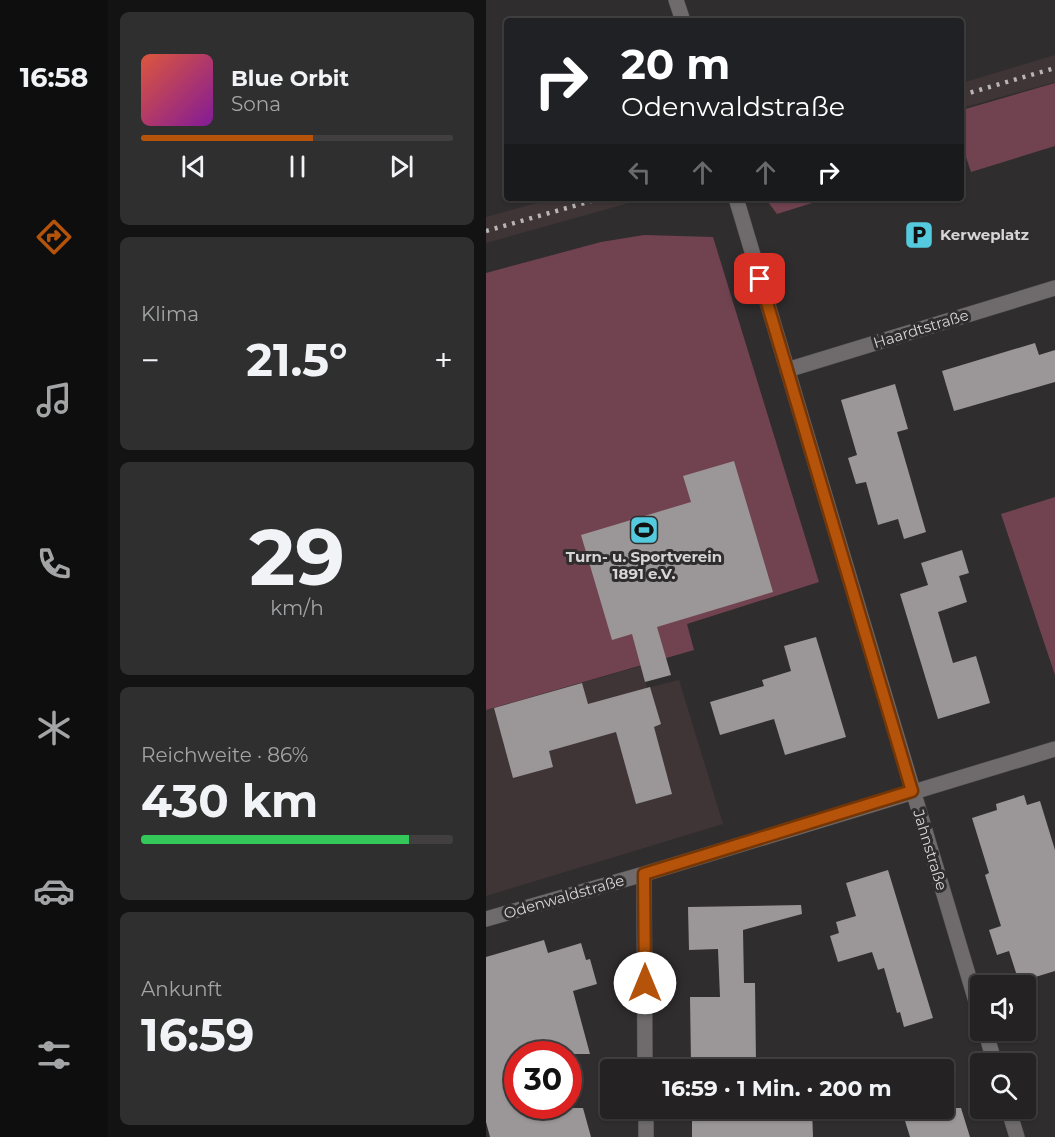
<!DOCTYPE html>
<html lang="de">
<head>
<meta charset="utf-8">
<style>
	:root { --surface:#242222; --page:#302f2f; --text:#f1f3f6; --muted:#a3a4a5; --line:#413f40; --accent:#b45309 }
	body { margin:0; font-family:Montserrat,sans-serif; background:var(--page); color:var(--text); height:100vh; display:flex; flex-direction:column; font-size:22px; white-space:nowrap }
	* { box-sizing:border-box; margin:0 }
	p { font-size:20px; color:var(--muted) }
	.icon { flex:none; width:33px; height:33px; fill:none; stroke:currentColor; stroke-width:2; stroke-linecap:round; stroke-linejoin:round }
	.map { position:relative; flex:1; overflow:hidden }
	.details { display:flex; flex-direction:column; gap:12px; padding:12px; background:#141313; width:378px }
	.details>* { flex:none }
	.banner { position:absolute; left:18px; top:18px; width:460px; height:183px; border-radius:6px; box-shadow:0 2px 4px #0004,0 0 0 2px var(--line); background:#202124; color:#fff; overflow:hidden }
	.buttons { position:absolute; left:484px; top:975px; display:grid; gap:12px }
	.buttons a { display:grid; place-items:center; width:66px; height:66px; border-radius:6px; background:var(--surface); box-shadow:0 2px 4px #0004,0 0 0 2px var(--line); font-size:30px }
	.speed { position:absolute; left:18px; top:1041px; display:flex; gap:12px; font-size:30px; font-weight:700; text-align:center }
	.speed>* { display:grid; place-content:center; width:78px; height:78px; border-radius:50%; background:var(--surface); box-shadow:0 2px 4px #0004,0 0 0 2px var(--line); line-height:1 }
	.speed .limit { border:9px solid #d22; background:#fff; color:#111 }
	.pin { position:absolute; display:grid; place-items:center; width:51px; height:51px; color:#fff; margin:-26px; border-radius:12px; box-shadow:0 3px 9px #0006 }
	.me { position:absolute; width:66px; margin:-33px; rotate:0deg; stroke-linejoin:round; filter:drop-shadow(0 0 4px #0008) }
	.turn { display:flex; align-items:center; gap:21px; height:126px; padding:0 18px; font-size:27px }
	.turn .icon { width:78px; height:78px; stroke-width:2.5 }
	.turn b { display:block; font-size:42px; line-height:51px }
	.lanes { display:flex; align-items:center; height:57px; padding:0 18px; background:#0003; justify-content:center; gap:30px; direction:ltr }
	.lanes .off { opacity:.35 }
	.big { font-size:45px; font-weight:700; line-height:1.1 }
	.details .tile { flex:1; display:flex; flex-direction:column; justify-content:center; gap:9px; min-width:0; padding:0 21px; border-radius:9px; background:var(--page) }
	.details .dial { align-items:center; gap:0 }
	.dial b { font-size:78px; line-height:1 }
	.song { display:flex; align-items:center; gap:18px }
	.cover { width:72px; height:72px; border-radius:9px; background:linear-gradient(135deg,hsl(10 70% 55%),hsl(290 70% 35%)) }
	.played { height:6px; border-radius:3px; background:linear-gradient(90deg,var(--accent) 55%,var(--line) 55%) }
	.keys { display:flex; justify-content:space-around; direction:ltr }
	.heat { display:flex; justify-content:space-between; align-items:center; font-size:33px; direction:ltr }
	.charge { height:9px; border-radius:4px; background:linear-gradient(90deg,#34c759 86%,var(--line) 0) }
	.trip { position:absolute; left:114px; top:1059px; width:354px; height:60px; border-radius:6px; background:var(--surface); box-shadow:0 2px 4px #0004,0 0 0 2px var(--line); font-weight:700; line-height:60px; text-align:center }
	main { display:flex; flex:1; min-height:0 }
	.tabs { display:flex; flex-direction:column; width:108px; justify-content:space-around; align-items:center; background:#0e0e0e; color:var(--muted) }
	.tabs .icon { width:42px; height:42px }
	.tabs .active { color:var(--accent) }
	.tabs b { font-size:27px; color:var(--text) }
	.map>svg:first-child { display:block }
	.built { fill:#3f3537 }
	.green { fill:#714351 }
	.building { fill:#9b9697 }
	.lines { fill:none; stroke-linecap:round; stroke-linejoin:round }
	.street-casing { stroke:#4e4b4c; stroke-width:16 }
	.street { stroke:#6f6b6c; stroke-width:15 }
	.rail { stroke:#b8b5b6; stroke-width:4.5; stroke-dasharray:3 6; stroke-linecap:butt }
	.route-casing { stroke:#753606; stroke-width:15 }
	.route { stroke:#b45309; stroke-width:10 }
	.labels { text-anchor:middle; stroke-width:6; stroke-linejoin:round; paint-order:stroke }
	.poi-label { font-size:15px; font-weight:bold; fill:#d8d5d6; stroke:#302d2e; text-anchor:start }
	.street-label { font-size:15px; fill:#d8d5d6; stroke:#302d2e }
</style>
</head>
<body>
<main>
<nav class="tabs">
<b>16:58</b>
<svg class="icon active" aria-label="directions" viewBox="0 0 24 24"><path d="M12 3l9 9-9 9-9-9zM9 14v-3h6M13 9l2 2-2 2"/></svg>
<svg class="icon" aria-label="music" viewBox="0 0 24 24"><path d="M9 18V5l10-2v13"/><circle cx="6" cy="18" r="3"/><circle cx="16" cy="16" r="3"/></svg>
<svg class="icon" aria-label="phone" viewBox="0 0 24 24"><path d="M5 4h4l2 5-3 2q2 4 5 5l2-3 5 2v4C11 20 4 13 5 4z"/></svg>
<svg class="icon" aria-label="climate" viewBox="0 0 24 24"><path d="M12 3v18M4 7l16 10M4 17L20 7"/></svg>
<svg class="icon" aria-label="car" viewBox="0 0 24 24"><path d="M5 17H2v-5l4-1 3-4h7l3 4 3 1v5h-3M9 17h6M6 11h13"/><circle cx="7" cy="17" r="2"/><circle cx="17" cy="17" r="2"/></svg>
<svg class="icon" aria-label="filters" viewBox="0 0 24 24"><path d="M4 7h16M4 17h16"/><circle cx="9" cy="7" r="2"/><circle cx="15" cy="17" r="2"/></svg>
</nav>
<section class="details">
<div class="tile">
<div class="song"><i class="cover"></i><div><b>Blue Orbit</b><p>Sona</p></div></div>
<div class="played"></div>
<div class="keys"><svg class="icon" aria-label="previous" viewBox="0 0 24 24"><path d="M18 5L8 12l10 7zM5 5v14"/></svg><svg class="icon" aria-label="pause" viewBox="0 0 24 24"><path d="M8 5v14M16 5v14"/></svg><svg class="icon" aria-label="next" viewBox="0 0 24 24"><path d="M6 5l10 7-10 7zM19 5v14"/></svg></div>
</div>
<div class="tile"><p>Klima</p>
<div class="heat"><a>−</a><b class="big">21.5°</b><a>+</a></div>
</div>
<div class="tile dial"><b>29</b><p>km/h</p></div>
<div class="tile"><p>Reichweite · 86%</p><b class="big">430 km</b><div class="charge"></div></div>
<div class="tile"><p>Ankunft</p><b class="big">16:59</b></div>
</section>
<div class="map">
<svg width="569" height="1137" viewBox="0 0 569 1137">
	<rect width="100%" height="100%" fill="#302d2e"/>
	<path class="built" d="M569 55V82L476 108V83Z
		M69 198H161L0 243V217Z
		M155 666 161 688 193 680 237 824 0 896V710Z"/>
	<path class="green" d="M569 83V146L485 172 480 157 476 158V110Z
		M279 198H342L291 214Z
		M158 235 227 237 333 582 201 624 208 650 0 710V273L115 242Z
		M569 497V675L515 514Z"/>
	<path class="building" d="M549 343 553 355 569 350V382L468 411 456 371Z
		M409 384 422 429 411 432 440 532 418 539 412 519 392 525 380 482 370 484 362 458 371 455 355 400Z
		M248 461 287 592 171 627 185 675 159 682 146 634 126 640 95 535 205 502 197 476Z
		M476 550 483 573 473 576 481 602 452 612 467 663 490 656 504 703 452 719 414 594 442 585 435 563Z
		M330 637 360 737 299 755 288 719 234 735 224 702 278 686 276 680 305 671 298 646Z
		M96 683 102 704 164 687 175 724 168 727 186 794 150 804 130 732 63 751 67 767 27 778 8 708Z
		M538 795 541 805 554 801 569 850V971L533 982 523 951 511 955 503 930 515 926 499 875 503 873 486 818 511 810 510 804Z
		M402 870 447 1018 418 1027 414 1012 411 1013 398 968 392 970 386 952 352 962 344 936 353 933 350 922 370 916 360 883Z
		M315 905 316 914 257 930 258 983H269L270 1062 205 1063 204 997H234L232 949 203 950 202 907Z
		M58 940 62 953 95 943 100 960 104 959 111 984 87 991 104 1054H32V1106H71V1108H97L105 1137H4L0 1122V957Z
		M206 1108H326L327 1137H206Z
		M415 1108H475L484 1137H424Z"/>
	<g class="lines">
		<g class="street-casing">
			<path id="street" d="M190 0 197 21
				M250 198 495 1018
				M301 370 569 288
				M158 874 159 1070
				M0 919 158 874 569 749
				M499 1030 509 1064
				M160 1108V1137
				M522 1108 531 1137"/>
		</g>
		<use href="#street" class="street"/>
		<path class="rail" d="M476 95 569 68
			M0 231 116 198"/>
	</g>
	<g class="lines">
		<g class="route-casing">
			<path id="route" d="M159 983 158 874 426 791 274 279"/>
		</g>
		<use href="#route" class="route"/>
	</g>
	<defs>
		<g id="parking-square" transform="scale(1.5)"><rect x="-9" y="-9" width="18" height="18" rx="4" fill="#54cade" stroke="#302d2e"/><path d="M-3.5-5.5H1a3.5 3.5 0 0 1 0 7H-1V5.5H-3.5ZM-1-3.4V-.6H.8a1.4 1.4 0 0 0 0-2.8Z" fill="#111"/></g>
		<g id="stadium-square" transform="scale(1.5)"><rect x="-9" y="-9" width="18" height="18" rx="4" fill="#54cade" stroke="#302d2e"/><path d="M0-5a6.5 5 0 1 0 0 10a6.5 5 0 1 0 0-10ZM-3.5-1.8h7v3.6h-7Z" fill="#111"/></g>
	</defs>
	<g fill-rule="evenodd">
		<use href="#parking-square" x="433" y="235"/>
		<use href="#stadium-square" x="158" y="530"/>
	</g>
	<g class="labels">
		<g class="poi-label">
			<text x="454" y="240">Kerweplatz</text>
			<text x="158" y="562" text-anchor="middle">Turn- u. Sportverein<tspan x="158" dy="17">1891 e.V.</tspan></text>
		</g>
		<g class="street-label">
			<text transform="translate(435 329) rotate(-17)" y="5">Haardtstraße</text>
			<text transform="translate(444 850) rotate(73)" y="5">Jahnstraße</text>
			<text transform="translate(78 897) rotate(-16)" y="5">Odenwaldstraße</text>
		</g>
	</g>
</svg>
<div class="buttons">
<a><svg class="icon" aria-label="sound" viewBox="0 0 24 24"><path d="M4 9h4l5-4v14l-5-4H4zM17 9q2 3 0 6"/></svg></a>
<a><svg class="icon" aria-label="search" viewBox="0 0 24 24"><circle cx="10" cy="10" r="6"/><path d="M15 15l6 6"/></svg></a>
</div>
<div class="speed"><div class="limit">30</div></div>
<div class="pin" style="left:274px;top:279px;background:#d93025"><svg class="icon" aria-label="arrive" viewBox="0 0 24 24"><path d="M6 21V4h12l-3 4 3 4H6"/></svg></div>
<svg class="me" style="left:159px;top:983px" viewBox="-20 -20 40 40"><circle r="19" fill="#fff"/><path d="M0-13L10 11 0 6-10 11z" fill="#b45309"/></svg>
<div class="trip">16:59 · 1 Min. · 200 m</div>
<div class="banner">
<div class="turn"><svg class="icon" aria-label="right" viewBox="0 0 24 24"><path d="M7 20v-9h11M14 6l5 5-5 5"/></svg><div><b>20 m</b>Odenwaldstraße</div></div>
<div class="lanes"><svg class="icon off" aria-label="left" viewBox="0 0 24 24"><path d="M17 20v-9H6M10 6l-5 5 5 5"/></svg><svg class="icon off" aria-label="ahead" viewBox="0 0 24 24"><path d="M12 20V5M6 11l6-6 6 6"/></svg><svg class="icon off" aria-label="ahead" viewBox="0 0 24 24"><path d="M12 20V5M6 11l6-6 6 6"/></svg><svg class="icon" aria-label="right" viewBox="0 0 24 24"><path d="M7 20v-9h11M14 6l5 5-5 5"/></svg></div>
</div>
</div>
</main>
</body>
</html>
